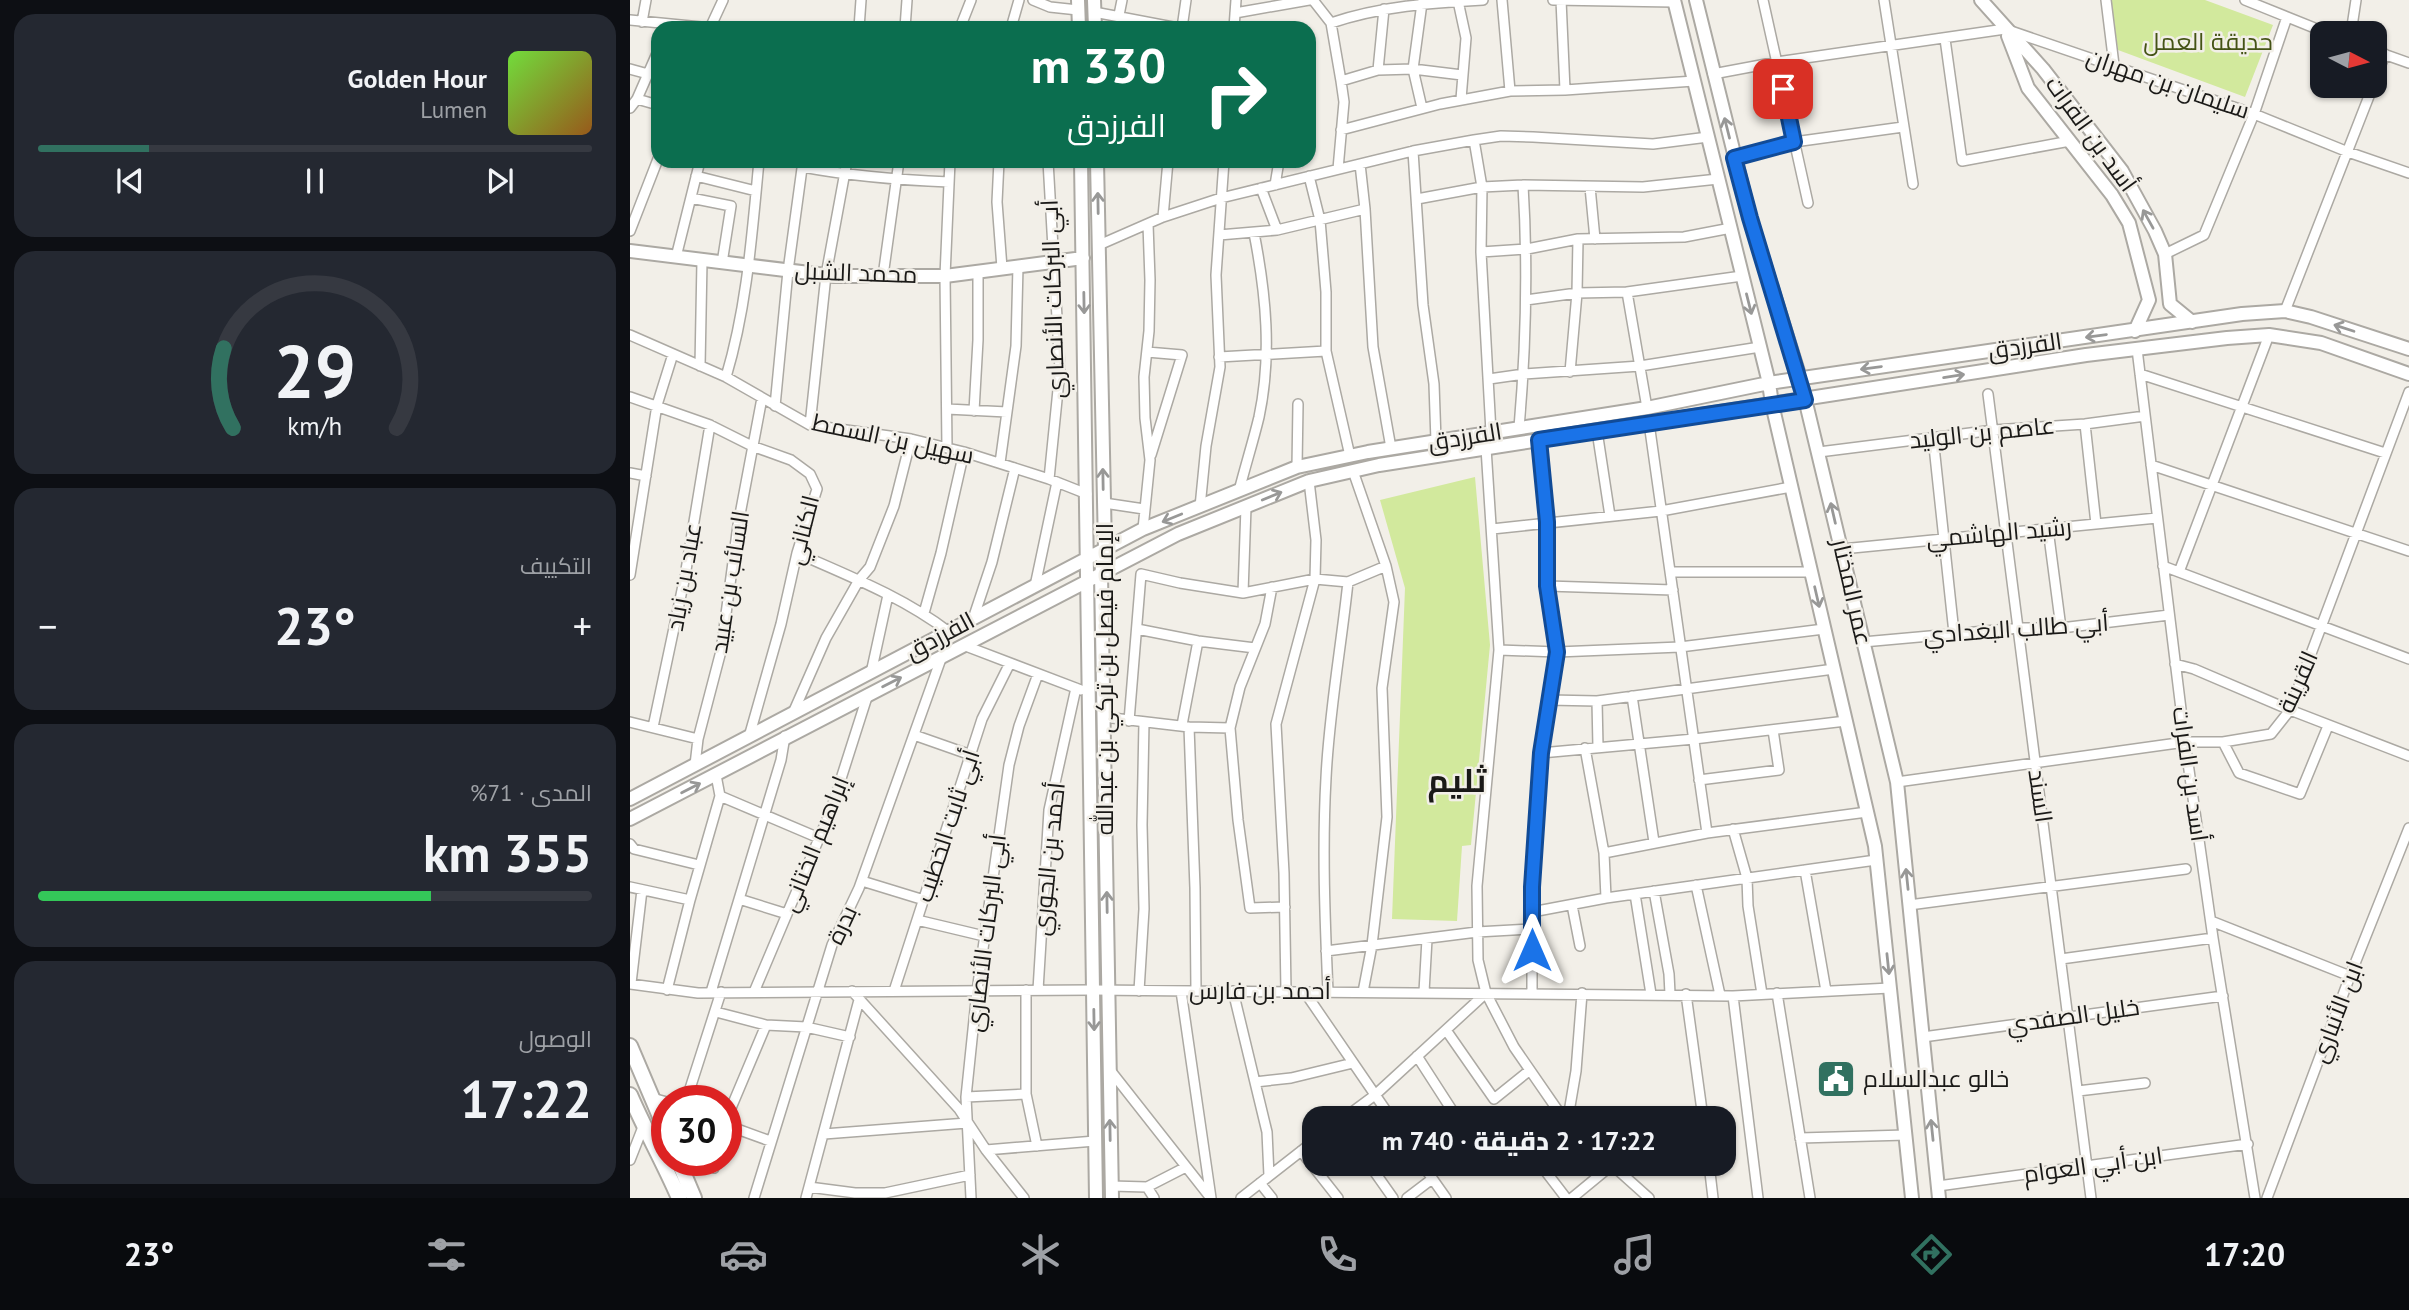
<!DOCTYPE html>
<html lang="ar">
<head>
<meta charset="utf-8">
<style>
	:root { --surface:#171b24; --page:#242831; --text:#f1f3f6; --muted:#9ea1a6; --line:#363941; --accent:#317160 }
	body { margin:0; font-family:"PT Sans",Cairo,sans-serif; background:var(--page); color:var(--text); direction:rtl; height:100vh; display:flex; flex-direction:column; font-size:26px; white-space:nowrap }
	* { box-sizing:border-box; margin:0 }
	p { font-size:23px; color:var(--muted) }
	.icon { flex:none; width:38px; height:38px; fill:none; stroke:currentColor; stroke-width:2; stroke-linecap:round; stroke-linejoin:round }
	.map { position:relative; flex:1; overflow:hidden; direction:ltr }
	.side { display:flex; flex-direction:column; gap:14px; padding:14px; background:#0d0f14; width:630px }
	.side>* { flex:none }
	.guide { position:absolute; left:21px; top:21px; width:665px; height:147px; border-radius:21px; box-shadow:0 2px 5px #0004; direction:rtl; background:#0b6e4f; color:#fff; overflow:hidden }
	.needle { width:46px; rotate:96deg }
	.tools { position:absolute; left:1680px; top:21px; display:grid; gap:14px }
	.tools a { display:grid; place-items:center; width:77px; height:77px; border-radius:14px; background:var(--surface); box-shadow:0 2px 5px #0004; font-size:35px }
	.speed { position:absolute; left:21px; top:1085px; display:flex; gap:14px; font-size:35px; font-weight:700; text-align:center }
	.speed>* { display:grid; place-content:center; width:91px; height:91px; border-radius:50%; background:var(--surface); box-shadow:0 2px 5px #0004; line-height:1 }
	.speed .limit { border:10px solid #d22; background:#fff; color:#111 }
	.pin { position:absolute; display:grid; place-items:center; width:60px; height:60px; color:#fff; margin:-30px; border-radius:14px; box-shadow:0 4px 10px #0006 }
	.me { position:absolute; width:77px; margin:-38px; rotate:0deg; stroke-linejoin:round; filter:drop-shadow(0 0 5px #0008) }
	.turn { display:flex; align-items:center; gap:24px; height:147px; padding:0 35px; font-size:32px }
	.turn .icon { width:91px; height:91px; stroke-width:2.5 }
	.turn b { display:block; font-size:49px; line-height:60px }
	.big { font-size:52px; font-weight:800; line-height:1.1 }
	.side .card { flex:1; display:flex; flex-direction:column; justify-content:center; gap:10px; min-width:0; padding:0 24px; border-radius:21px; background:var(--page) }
	.side .dial { align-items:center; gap:0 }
	.dial svg { height:182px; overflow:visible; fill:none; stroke:var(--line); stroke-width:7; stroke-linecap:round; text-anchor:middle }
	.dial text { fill:var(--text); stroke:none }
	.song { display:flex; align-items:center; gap:21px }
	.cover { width:84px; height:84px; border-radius:10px; background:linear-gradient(135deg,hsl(100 70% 55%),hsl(30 70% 35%)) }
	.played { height:7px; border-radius:4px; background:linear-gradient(90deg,var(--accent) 20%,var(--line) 20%) }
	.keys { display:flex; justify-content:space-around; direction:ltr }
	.heat { display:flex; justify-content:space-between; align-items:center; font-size:38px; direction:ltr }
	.charge { height:10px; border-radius:5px; background:linear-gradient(90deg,#34c759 71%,var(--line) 0) }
	.trip { position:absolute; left:672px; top:1106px; width:434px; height:70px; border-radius:21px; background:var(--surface); box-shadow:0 2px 5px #0004; font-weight:800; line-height:70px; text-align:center; direction:rtl }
	.tab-bar { display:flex; height:112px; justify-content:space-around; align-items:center; background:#090b0e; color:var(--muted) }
	.tab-bar .icon { width:49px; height:49px }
	.tab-bar .active { color:var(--accent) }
	.tab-bar b { font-size:32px; color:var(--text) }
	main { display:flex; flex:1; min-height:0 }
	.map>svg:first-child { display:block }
	.green { fill:#d2e99d }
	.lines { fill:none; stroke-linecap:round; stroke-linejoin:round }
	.street-casing { stroke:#aca9a3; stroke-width:12 }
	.secondary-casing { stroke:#aca9a3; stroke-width:16 }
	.primary-casing { stroke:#aca9a3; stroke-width:18 }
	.street { stroke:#fff; stroke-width:9 }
	.secondary { stroke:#fff; stroke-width:12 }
	.primary { stroke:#fff; stroke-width:14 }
	.oneway { stroke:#989897 }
	.route-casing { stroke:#114b97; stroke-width:18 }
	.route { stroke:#1a73e8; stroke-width:12 }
	.labels { text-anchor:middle; stroke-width:5; stroke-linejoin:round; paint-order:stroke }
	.park-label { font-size:24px; fill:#445315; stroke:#f2efe8 }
	.street-label { font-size:24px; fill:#1a1917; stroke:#f2efe8 }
	.poi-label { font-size:24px; fill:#1a1917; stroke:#f2efe8; text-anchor:start }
	.district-label { font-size:32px; font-weight:bold; fill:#1a1917; stroke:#f2efe8 }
</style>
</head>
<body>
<main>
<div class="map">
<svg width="1779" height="1198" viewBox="0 0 1779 1198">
	<rect width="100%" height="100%" fill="#f2efe8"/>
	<path class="green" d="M1481 0H1575L1643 25 1615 97 1488 50Z
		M845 477 860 645 841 845 832 846 827 921 762 919 775 588 750 500Z"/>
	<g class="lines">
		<g class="street-casing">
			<path id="street" d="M403 0 420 7 448 10
				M683 0 701 23 711 81 714 102 708 169
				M872 0 880 91
				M923 0 1044 2
				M931 0 935 90
				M1133 0 1178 203
				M1254 0 1283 184
				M1476 0 1484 65
				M1615 0 1697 33
				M828 1 836 38 831 99
				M792 3 783 69 792 108
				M464 12 548 28
				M605 13 679 0
				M489 15 492 0
				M0 20 81 28
				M12 22 16 0
				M701 23C751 6 801 3 853 0
				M80 28 93 0
				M229 28 231 0
				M275 28 277 0
				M330 28 341 0
				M381 28 389 0
				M552 28 556 0
				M604 28 606 0
				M1721 33 1726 0
				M1315 39 1332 161 1440 141
				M1745 51 1779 63
				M0 69 18 74
				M748 70 754 9
				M1083 74 1147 62 1375 29 1624 114 1718 152 1779 173
				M1745 80 1755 54
				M711 81 748 70 783 69 832 75
				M7 99 28 105
				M0 108 7 99 28 51
				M711 130 810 104 880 91 935 90 1064 81
				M844 140 852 187 851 252 861 432
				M783 151 793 305 804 384 806 441
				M1104 158 1164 142 1273 127
				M369 161 367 202 372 268
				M418 161 430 370 419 479
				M730 164 735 209 743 347 761 448
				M173 167C221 176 269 180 319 182
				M66 176 126 191
				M679 176 690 220 696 292V351L720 456
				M645 185 649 161
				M960 187 965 239
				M631 188 647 230
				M61 198 101 206 92 263
				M787 199 852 187 893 185 1013 187 1088 179
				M533 217 538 161
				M0 231 28 159
				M589 235 647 230 735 209
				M469 245 533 217 591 198 783 151 844 140 871 136 903 137 1023 144 1078 137
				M851 252 897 249 948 239 1054 237 1101 228
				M1535 254 1574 235 1624 114 1657 17
				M46 257 70 161
				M253 276 269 161
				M997 292 1017 408
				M896 300 947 293 997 292 1112 276
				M1655 311 1743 86
				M0 335 96 377 180 425 281 439 334 452 419 479 457 494
				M1507 349 1555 742 1583 938 1625 1198
				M517 352 552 355 521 455
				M589 357 696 351
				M70 366 72 261
				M940 372 947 293 948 239
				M1510 374 1755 453
				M96 377C117 307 122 234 129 161
				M859 379 894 374 1010 366 1130 347
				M1358 394 1461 1198
				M0 397 80 425 122 446 161 460 180 474 187 489 167 553 151 624 119 737
				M145 406 158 271 173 161
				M317 409 377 412
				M344 411 348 340V272
				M1019 423 1077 833
				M1455 424 1466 524
				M180 425 196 275 217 161
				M889 428C896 347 898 266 893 185
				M967 431 980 516
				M1303 437 1324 633
				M317 448 315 276 320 161
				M856 448 869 650 847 886 848 960 856 993 884 1047 933 1118
				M1189 452 1364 430 1455 424 1515 416
				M370 463 386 346 388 266
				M1521 465 1779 551
				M667 467 668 404
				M723 471 756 566 764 602 752 688 757 817 742 945 733 992
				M0 473 16 476
				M609 491C615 467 623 442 629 417 642 356 636 294 624 233
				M474 503 514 509
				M570 507 576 446 590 367 586 275 594 161
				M513 529 520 460 515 418 514 377 519 331 520 280 518 224
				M862 529 1031 511 1161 487
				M1418 529 1431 628
				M1212 549 1527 518
				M167 553C219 576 273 597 319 632
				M1533 566 1779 659
				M1040 572H1181
				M1549 572 1639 335
				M0 575 27 405 43 354
				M405 586 427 482
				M917 586 1043 590
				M642 587 635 624 610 687 600 728 608 820 620 908 655 907
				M613 593 616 507
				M294 613 311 553 334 452
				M343 619 362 562 385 468
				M507 629 568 641 625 648
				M1233 642 1389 628H1431L1539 615
				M333 645 451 690
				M869 650 927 652 1050 647 1194 629
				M1545 664 1564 669 1660 710 1779 756
				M241 673 258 595
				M1002 696 1024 842
				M919 700 967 701 1204 669
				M967 701 968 747
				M163 713 196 638 229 580 240 567 264 506 281 439
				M474 717 559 727 600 728
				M499 721 511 574 550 583 613 593 685 579 718 582 756 566
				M0 722 68 739
				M552 725 568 641
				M23 727 55 576 80 425
				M559 727 565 888 566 991
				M284 735 341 755
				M1593 742 1609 773 1670 794 1698 726
				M955 748 974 853 976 898
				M911 753 1064 739 1216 721
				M65 765 68 739 91 651 108 525 132 398
				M1069 780 1149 770 1143 730
				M1267 782 1555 742H1593L1641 734 1660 710 1779 392
				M90 796 189 838
				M1103 829 1117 878 1118 906 1132 994
				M0 844 4 849 69 865
				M974 853 1077 833 1237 812
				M1175 870 1196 991
				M232 881 294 900
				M1066 885 1090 995
				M0 887 60 900
				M1024 891 1039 974 1040 994
				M1005 894 1021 994
				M109 899 157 914
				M942 905 950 946
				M1279 905 1556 869
				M902 912 976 898 1246 860
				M287 920 354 936
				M1581 921 1720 976
				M696 951 847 932 902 929
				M1431 959 1583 938
				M1 983 12 890
				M0 984 68 993 463 990 1103 996 1260 988
				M37 990 60 900 90 796 86 775
				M396 990V1094L407 1146
				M408 990 419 810 446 688
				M222 991 329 1109 356 1150 394 1198
				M264 991 352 719 380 663
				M509 991 514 909 512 825 514 722
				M551 991 581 1198
				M603 991 637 1132 639 1176
				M656 991 654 873 646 724 685 579 686 540 679 481
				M674 991 761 1118
				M81 992 151 760 155 736
				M124 992 201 810 238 694
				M698 992C695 921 692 849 696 778 699 713 711 648 718 582
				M794 992 797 939
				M902 993V887L911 753 927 652 917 586V522L909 440
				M1147 993 1180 1198
				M1056 994 1073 1118
				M1103 996 1128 1198
				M86 1012 136 1025 176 1027 220 1037
				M816 1030 864 1099 900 1070
				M1293 1037 1593 996
				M787 1056 827 1118
				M480 1070 580 1197
				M625 1082 661 1078 723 1063
				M1448 1091 1515 1083
				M336 1097 396 1094
				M22 1098 37 1102
				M56 1101 91 992
				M714 1118 745 1095 856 993
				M808 1118 821 1109
				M913 1118 926 1108
				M938 1118 946 1071 952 993
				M96 1120 136 1025
				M96 1125 140 1141
				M194 1134 337 1123
				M1170 1138 1276 1135
				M356 1150 465 1141
				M671 1151 708 1198
				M0 1160 13 1127
				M739 1164 763 1198
				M792 1164 816 1198
				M910 1164 936 1198
				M981 1164 1019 1198
				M1079 1164 1083 1198
				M84 1168 86 1160
				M630 1183 642 1198
				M481 1186 517 1187 556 1167
				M1308 1186 1618 1144
				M179 1187 225 1193H255L340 1175
				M517 1187 524 1198
				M124 1198 202 945 229 888 312 656
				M176 1198 229 1000
				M341 1198 336 1097 347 991 379 765 389 726 408 674
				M611 1198 684 1141
				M777 1198 802 1179
				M942 1198 982 1165
				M1637 1198 1720 976 1779 828"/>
		</g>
		<g class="secondary-casing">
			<path id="secondary" d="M448 0 449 28
				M464 0 465 28
				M1044 0 1139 383 1142 404 1245 846 1282 1198
				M1066 0 1120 218 1170 378 1267 782 1309 1198
				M1351 0 1413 69 1492 171 1525 231 1535 254 1540 304 1562 322
				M1378 36 1398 88 1482 195 1499 223 1519 300 1505 331
				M451 161 466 1198
				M467 161 475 549 471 574 482 1198
				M0 251 204 276H315L453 258
				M0 799 513 529 667 467 738 452 1017 408 1139 383 1612 314 1655 311 1681 317 1779 349
				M0 819 548 534 679 481 749 465 1456 355 1597 338 1639 335 1691 343 1779 374"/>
		</g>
		<g class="primary-casing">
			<path id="primary" d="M0 1046 37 1133
				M0 1095C15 1130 34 1163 49 1198
				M48 1160 64 1198"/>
		</g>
		<use href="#street" class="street"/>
		<use href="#secondary" class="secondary"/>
		<use href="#primary" class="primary"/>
	</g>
	<defs><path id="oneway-shaft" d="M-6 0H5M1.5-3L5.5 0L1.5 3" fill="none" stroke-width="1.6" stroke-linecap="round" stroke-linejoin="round" transform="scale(1.75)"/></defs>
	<g class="oneway">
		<use href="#oneway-shaft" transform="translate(1097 128) rotate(-104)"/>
		<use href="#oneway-shaft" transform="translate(468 203) rotate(-91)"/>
		<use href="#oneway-shaft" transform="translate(1518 219) rotate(-119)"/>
		<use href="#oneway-shaft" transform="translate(454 303) rotate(89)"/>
		<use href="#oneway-shaft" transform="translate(1119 304) rotate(76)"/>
		<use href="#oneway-shaft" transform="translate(1714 328) rotate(-162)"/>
		<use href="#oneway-shaft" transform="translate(1466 336) rotate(172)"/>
		<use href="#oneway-shaft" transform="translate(1241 368) rotate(172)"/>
		<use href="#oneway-shaft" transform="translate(1324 376) rotate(-9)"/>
		<use href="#oneway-shaft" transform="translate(473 479) rotate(-91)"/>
		<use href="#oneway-shaft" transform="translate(642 496) rotate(-22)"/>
		<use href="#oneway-shaft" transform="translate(1203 513) rotate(-103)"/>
		<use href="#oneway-shaft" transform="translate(542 518) rotate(158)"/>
		<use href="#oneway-shaft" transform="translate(1187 597) rotate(77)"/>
		<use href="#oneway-shaft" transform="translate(262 682) rotate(-27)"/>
		<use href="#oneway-shaft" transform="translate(61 788) rotate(-27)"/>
		<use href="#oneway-shaft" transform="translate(1277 879) rotate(-96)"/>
		<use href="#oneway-shaft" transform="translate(477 902) rotate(-91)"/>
		<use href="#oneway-shaft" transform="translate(1258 964) rotate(84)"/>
		<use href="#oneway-shaft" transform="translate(464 1020) rotate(89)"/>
		<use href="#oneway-shaft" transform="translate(480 1130) rotate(-91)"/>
		<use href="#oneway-shaft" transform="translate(1302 1130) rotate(-96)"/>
	</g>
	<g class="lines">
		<g class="route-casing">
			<path id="route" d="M902 950V887L911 753 927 652 917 586V522L909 440 1175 400 1120 218 1104 158 1164 142 1153 89"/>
		</g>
		<use href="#route" class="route"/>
	</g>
	<defs>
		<g id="civic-square" transform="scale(2.0125)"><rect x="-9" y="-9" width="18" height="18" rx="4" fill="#317160" stroke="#f2efe8"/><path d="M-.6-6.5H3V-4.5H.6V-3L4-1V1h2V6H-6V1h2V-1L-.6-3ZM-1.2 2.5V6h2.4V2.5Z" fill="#fff"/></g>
	</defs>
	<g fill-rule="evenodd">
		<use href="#civic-square" x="1206" y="1079"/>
	</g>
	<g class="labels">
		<g class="park-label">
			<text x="1578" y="50">حديقة العمل</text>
		</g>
		<g class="street-label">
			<text transform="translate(1538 84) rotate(19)" y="8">سليمان بن مهران</text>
			<text transform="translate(1461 134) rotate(54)" y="8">أسد بن الفرات</text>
			<text transform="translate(226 273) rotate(2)" y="8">محمد الشبل</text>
			<text transform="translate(423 299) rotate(-92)" y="8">أبي البركات الأنصاري</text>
			<text transform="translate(1395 346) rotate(-8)" y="8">الفرزدق</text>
			<text transform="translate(1352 433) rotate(-6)" y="8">عاصم بن الوليد</text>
			<text transform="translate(835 437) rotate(-9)" y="8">الفرزدق</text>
			<text transform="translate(263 439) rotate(12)" y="8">سهيل بن السمط</text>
			<text transform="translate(173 530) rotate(-76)" y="8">الكناني</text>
			<text transform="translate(1369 533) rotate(-5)" y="8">رشيد الهاشمي</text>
			<text transform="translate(54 577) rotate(-80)" y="8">عباد بن زياد</text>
			<text transform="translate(100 582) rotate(-81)" y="8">السائب بن عبيد</text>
			<text transform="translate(1222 592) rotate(77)" y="8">عمر المختار</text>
			<text transform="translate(1386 629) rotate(-4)" y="8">أبي طالب البغدادي</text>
			<text transform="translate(310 636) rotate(-28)" y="8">الفرزدق</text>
			<text transform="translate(475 679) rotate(-90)" y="8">الإمام فيصل بن تركي بن عبدالله</text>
			<text transform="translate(1668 682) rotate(-66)" y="8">القرينة</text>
			<text transform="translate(1560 774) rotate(82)" y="8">أسد بن الفرات</text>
			<text transform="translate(1410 796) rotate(82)" y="8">السند</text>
			<text transform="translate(318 826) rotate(-72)" y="8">أبي ثابت الخطيب</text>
			<text transform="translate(185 844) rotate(-68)" y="8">إبراهيم الختاني</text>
			<text transform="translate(419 859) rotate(-84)" y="8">أحمد بن الجوري</text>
			<text transform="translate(212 925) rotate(-65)" y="8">بدرة</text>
			<text transform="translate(356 933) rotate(-83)" y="8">أبي البركات الأنصاري</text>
			<text x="630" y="999">أحمد بن فارس</text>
			<text transform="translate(1707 1012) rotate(-69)" y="8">ابن الأنباري</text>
			<text transform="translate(1443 1016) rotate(-8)" y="8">خليل الصفدي</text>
			<text transform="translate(1463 1165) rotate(-8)" y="8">ابن أبي العوام</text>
		</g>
		<g class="poi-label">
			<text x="1233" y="1087">خالو عبدالسلام</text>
		</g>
		<g class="district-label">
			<text x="827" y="792">ثليم</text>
		</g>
	</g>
</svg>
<div class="tools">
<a><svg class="needle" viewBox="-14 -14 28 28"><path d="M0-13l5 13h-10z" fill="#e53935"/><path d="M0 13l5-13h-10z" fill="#9ea1a6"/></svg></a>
</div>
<div class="speed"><div class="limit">30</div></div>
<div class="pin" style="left:1153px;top:89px;background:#d93025"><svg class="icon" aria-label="arrive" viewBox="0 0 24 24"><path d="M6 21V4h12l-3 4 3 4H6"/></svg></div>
<svg class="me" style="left:902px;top:950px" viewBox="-20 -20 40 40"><path d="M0-17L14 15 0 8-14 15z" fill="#1a73e8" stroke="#fff" stroke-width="4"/></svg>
<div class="trip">17:22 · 2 دقيقة · 740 m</div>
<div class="guide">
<div class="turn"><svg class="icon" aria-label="right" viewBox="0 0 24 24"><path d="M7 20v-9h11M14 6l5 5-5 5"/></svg><div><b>330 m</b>الفرزدق</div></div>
</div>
</div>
<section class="side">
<div class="card">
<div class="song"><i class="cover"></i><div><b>Golden Hour</b><p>Lumen</p></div></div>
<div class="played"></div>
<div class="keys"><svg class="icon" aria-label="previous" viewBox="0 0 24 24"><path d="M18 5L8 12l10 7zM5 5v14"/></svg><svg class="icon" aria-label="pause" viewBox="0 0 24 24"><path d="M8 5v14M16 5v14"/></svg><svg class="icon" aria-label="next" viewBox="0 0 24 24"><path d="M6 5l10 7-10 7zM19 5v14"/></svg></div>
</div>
<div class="card dial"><svg viewBox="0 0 100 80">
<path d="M14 69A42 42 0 1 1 86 69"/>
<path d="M14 69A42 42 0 0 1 10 34" stroke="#317160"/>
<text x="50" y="56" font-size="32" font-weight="700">29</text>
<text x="50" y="72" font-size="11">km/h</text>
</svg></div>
<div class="card"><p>التكييف</p>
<div class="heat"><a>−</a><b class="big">23°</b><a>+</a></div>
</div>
<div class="card"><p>المدى · 71%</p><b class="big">355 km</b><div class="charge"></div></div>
<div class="card"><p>الوصول</p><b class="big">17:22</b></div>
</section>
</main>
<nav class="tab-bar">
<b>17:20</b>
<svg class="icon active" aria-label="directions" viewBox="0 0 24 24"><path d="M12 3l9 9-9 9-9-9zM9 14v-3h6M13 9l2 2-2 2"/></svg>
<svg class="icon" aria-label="music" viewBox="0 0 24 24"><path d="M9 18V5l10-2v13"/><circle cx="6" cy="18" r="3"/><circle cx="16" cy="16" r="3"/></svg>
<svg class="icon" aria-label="phone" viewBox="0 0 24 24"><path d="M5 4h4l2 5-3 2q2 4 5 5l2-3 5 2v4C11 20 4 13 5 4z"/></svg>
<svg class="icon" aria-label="climate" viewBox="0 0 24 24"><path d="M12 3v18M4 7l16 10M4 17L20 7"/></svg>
<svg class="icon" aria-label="car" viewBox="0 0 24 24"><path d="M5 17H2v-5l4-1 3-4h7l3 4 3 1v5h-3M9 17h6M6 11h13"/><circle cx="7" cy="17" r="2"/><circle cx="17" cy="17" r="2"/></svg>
<svg class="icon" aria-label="filters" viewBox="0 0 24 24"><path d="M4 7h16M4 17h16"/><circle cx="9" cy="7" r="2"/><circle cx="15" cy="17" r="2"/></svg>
<b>23°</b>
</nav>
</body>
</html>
